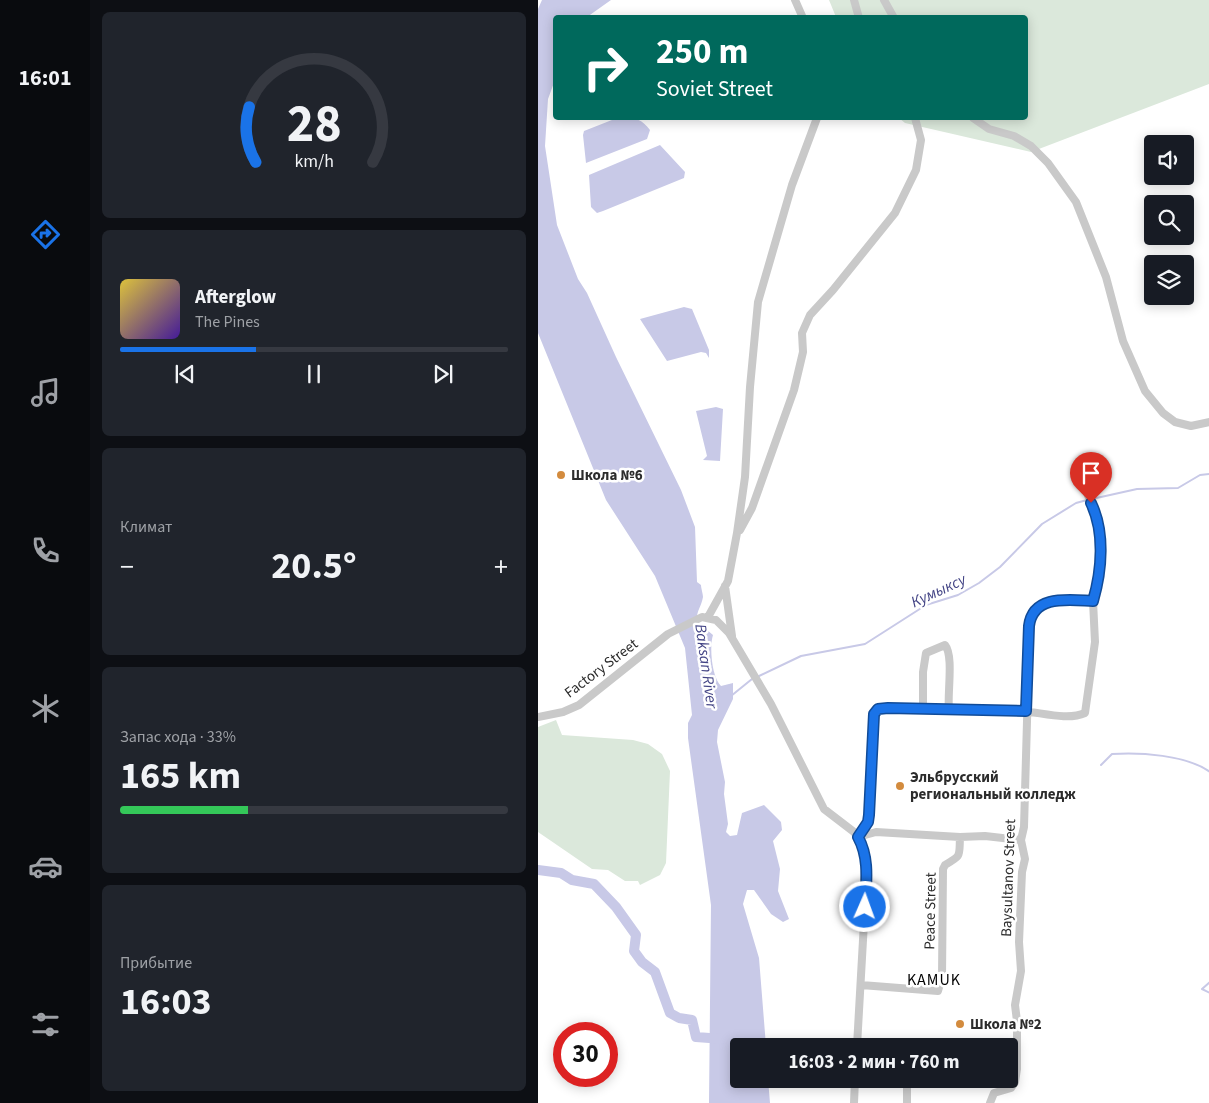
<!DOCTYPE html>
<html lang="ru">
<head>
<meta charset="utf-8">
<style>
	:root { --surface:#171b24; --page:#20242c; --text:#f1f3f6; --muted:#9ea1a6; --line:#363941; --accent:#1a73e8 }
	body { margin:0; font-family:"Source Sans 3",sans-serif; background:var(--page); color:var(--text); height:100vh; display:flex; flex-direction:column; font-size:19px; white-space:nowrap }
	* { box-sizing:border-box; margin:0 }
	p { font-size:16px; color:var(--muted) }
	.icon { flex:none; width:28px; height:28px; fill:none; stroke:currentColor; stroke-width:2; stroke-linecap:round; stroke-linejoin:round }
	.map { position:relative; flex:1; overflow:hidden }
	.details { display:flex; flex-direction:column; gap:12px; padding:12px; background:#0d0f14; width:448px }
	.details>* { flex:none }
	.guide { position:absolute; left:15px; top:15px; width:475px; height:105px; border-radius:5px; box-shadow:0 2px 12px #0003; background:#00695c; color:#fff; overflow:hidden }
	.tools { position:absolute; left:606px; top:135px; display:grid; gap:10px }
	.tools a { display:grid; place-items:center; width:50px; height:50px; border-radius:5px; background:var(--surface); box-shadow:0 2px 12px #0003; font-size:25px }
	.speed { position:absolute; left:15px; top:1022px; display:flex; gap:10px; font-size:25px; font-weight:700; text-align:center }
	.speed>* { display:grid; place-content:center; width:65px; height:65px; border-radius:50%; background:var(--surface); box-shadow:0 2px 12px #0003; line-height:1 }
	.speed .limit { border:8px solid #d22; background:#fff; color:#111 }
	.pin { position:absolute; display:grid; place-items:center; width:42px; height:42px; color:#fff; margin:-51px -21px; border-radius:50% 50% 50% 0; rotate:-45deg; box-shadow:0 0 5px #0007 }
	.pin .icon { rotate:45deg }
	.me { position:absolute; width:55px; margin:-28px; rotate:2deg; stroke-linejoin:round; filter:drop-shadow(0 0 4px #0008) }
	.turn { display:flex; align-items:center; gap:18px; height:105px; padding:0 20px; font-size:22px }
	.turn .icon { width:65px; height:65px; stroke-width:2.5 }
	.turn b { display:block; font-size:35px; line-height:42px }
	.big { font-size:38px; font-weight:700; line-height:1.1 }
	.details .tile { flex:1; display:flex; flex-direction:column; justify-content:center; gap:8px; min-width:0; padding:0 18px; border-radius:8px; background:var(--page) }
	.details .dial { align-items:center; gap:0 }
	.dial svg { height:130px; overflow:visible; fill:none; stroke:var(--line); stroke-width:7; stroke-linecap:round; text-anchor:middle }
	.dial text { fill:var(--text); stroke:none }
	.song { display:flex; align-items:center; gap:15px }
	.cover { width:60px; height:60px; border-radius:8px; background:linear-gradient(135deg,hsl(50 70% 55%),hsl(260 70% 35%)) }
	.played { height:5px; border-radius:2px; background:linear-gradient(90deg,var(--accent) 35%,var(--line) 35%) }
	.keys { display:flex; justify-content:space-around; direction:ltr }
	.heat { display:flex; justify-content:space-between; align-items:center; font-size:28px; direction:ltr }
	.charge { height:8px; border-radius:4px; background:linear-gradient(90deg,#34c759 33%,var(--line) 0) }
	.trip { position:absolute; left:192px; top:1038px; width:288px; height:50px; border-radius:5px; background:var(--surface); box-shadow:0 2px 12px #0003; font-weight:700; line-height:50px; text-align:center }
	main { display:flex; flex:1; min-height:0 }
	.menu { display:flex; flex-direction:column; width:90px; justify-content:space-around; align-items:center; background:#090b0e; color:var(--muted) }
	.menu .icon { width:35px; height:35px }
	.menu .on { color:var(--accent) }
	.menu b { font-size:22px; color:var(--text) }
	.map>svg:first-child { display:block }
	.green { fill:#dbe8db }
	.water { fill:#c8c9e7 }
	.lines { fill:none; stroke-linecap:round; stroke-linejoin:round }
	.stream { stroke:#c8c9e7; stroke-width:2 }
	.river { stroke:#c8c9e7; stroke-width:10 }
	.minor { stroke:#c9c9c9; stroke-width:8 }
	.route-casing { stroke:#114b97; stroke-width:12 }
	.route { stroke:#1a73e8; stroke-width:9 }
	.poi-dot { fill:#d38b3e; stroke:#fff; stroke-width:2 }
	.labels { text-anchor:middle; stroke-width:5; stroke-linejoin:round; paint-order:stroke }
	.poi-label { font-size:15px; font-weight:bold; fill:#2c2c2c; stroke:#fff; text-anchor:start }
	.street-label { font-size:15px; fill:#2c2c2c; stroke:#fff }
	.water-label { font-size:16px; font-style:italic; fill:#434485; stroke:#fff }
	.neighbourhood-label { font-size:16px; letter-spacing:1px; fill:#000; stroke:#fff }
</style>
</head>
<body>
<main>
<nav class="menu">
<b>16:01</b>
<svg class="icon on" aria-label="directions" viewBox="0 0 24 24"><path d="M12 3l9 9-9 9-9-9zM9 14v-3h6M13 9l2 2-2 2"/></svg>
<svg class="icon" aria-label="music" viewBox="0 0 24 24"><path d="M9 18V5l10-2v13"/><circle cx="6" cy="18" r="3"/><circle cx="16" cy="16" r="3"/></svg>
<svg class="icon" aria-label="phone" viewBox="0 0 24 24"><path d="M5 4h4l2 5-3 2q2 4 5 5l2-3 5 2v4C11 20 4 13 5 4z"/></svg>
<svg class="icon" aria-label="climate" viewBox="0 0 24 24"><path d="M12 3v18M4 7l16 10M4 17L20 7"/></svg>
<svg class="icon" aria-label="car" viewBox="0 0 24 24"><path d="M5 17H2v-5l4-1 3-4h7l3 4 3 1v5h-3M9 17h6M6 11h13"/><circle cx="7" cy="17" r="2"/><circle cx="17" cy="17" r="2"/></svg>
<svg class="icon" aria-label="filters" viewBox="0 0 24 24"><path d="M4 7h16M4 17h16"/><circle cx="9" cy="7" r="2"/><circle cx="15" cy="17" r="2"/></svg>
</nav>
<section class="details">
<div class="tile dial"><svg viewBox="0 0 100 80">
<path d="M14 69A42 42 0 1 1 86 69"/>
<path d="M14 69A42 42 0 0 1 10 35" stroke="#1a73e8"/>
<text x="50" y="56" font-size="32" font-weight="700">28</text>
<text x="50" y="72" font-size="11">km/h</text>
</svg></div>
<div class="tile">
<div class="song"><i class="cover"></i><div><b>Afterglow</b><p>The Pines</p></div></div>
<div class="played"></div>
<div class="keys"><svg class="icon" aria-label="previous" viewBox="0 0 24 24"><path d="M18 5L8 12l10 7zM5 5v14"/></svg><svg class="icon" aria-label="pause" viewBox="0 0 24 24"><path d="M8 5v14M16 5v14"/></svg><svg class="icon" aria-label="next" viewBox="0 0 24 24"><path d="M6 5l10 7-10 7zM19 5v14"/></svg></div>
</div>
<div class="tile"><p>Климат</p>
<div class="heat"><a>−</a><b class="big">20.5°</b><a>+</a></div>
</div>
<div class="tile"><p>Запас хода · 33%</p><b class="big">165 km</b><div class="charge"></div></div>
<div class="tile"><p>Прибытие</p><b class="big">16:03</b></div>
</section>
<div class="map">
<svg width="672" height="1103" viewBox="0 0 672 1103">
	<rect width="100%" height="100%" fill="#fff"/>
	<path class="green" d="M291 0H671V84L493 152 367 123 361 118H488V18L298 17Z
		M18 720 24 735 95 740 110 744 124 754 132 771 128 863 122 875 102 885 100 881H87L70 870 54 869 0 832V727Z"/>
	<path class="water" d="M4 0H73L49 17 18 18 17 80 10 99 7 146 19 225 40 279 49 293 78 357 143 490 157 527 159 582 163 585C163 588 165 594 165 597 163 609 154 616 162 629L169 630 175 635C171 647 174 678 183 686L195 683V699L180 730 179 742 187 782 186 794 190 824 188 832 192 836 199 835 204 813 226 805 243 822 244 830 235 841 242 869 240 891 251 919 245 922 233 914 216 890H209L205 904 221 958 228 1046H201V1079H230L232 1103H171L173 905 150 738V723L154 715 147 648 117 576 68 500 0 333V9Z
		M79 118C94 117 102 117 112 130L109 139 48 163 45 135 46 131Z
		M122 145 147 172 146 178 65 211 59 213 53 207 51 175Z
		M146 307 154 309 171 350V358L168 353 163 352 129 361 102 319Z
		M178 407 185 409 182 461 165 460 169 456 158 411Z"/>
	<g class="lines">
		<path class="stream" d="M554 499 599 489 640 488 662 475 672 474
			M219 677 263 656 327 644 388 605 420 595 441 583 462 567 504 524 538 503 549 500
			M193 696 214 679
			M563 765 574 754C601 752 649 755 672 772
			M672 982 664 989 672 993"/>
		<path class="river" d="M0 870 23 873 34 880 56 884 78 907 98 935 96 951 104 962 117 972 132 1013 141 1018 154 1020 158 1037 185 1039"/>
		<path class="minor" d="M257 0 265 18
			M316 0 321 18
			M346 0 356 18
			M435 118 451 129 476 136 493 146 510 163 538 202 568 277 585 341 607 391 625 413 637 422 653 426 672 422
			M202 530 214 508 256 390 265 352 264 333 272 315 295 290 357 213 378 170 383 140 377 118
			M187 586 194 636
			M170 617 190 581 199 533 207 477 212 387 220 302 254 185 279 118
			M385 709V672L388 653 407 645C416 656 409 694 411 710
			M0 717 25 712 41 705 130 634 164 617 178 620 191 633 233 704 286 809 316 832 323 842 328 856V887L319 1046
			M320 837 330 822 335 720 336 714 340 709 483 711C502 712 529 721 547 713L557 642 555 601 562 559V531L560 520 547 488 543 463
			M320 837 338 832 422 837 447 836 483 840
			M323 985 400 991 404 977 405 869 407 865C424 855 421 857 422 837
			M316 1103 317 1079
			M369 1103V1079
			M452 1103 456 1093 473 1088 477 1082 479 1069V1021L477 1005 483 971 481 942 484 872 487 859 483 840 486 827 492 616C502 595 535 600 555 601"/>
	</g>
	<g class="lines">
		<g class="route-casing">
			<path id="route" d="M327 907C328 883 332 859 320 837L330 822 331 815 336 714 340 709 350 708 488 711 491 626C495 594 531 600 555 601 564 570 567 532 553 503"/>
		</g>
		<use href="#route" class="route"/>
	</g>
	<g class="poi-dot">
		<circle cx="23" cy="475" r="5"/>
		<circle cx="362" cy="786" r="5"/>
		<circle cx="422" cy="1024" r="5"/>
	</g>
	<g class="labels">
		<g class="poi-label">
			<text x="33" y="480">Школа №6</text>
			<text x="372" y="782">Эльбрусский<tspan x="372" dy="17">региональный колледж</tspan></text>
			<text x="432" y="1029">Школа №2</text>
		</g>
		<g class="street-label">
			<text transform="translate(63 668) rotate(-37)" y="5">Factory Street</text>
			<text transform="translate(470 878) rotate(-88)" y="5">Baysultanov Street</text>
			<text transform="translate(392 911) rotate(-89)" y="5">Peace Street</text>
		</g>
		<g class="water-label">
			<text transform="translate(400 590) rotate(-25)" y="6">Кумыксу</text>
			<text transform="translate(169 666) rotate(82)" y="6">Baksan River</text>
		</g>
		<g class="neighbourhood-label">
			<text x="396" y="985">KAMUK</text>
		</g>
	</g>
</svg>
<div class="tools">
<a><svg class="icon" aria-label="sound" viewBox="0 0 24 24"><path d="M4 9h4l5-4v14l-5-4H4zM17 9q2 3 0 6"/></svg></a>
<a><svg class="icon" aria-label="search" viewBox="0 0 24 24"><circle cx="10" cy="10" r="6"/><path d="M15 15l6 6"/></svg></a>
<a><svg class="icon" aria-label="layers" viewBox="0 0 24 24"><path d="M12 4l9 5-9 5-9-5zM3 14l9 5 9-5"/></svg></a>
</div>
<div class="speed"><div class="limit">30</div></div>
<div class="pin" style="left:553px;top:503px;background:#d93025"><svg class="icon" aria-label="arrive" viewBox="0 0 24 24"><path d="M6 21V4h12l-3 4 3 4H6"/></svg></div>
<svg class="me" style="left:327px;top:907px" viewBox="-20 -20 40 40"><circle r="17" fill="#1a73e8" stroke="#fff" stroke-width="3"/><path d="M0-11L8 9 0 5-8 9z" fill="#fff"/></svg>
<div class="trip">16:03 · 2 мин · 760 m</div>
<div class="guide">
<div class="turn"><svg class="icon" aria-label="right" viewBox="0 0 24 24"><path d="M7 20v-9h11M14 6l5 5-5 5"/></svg><div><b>250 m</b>Soviet Street</div></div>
</div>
</div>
</main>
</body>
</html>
